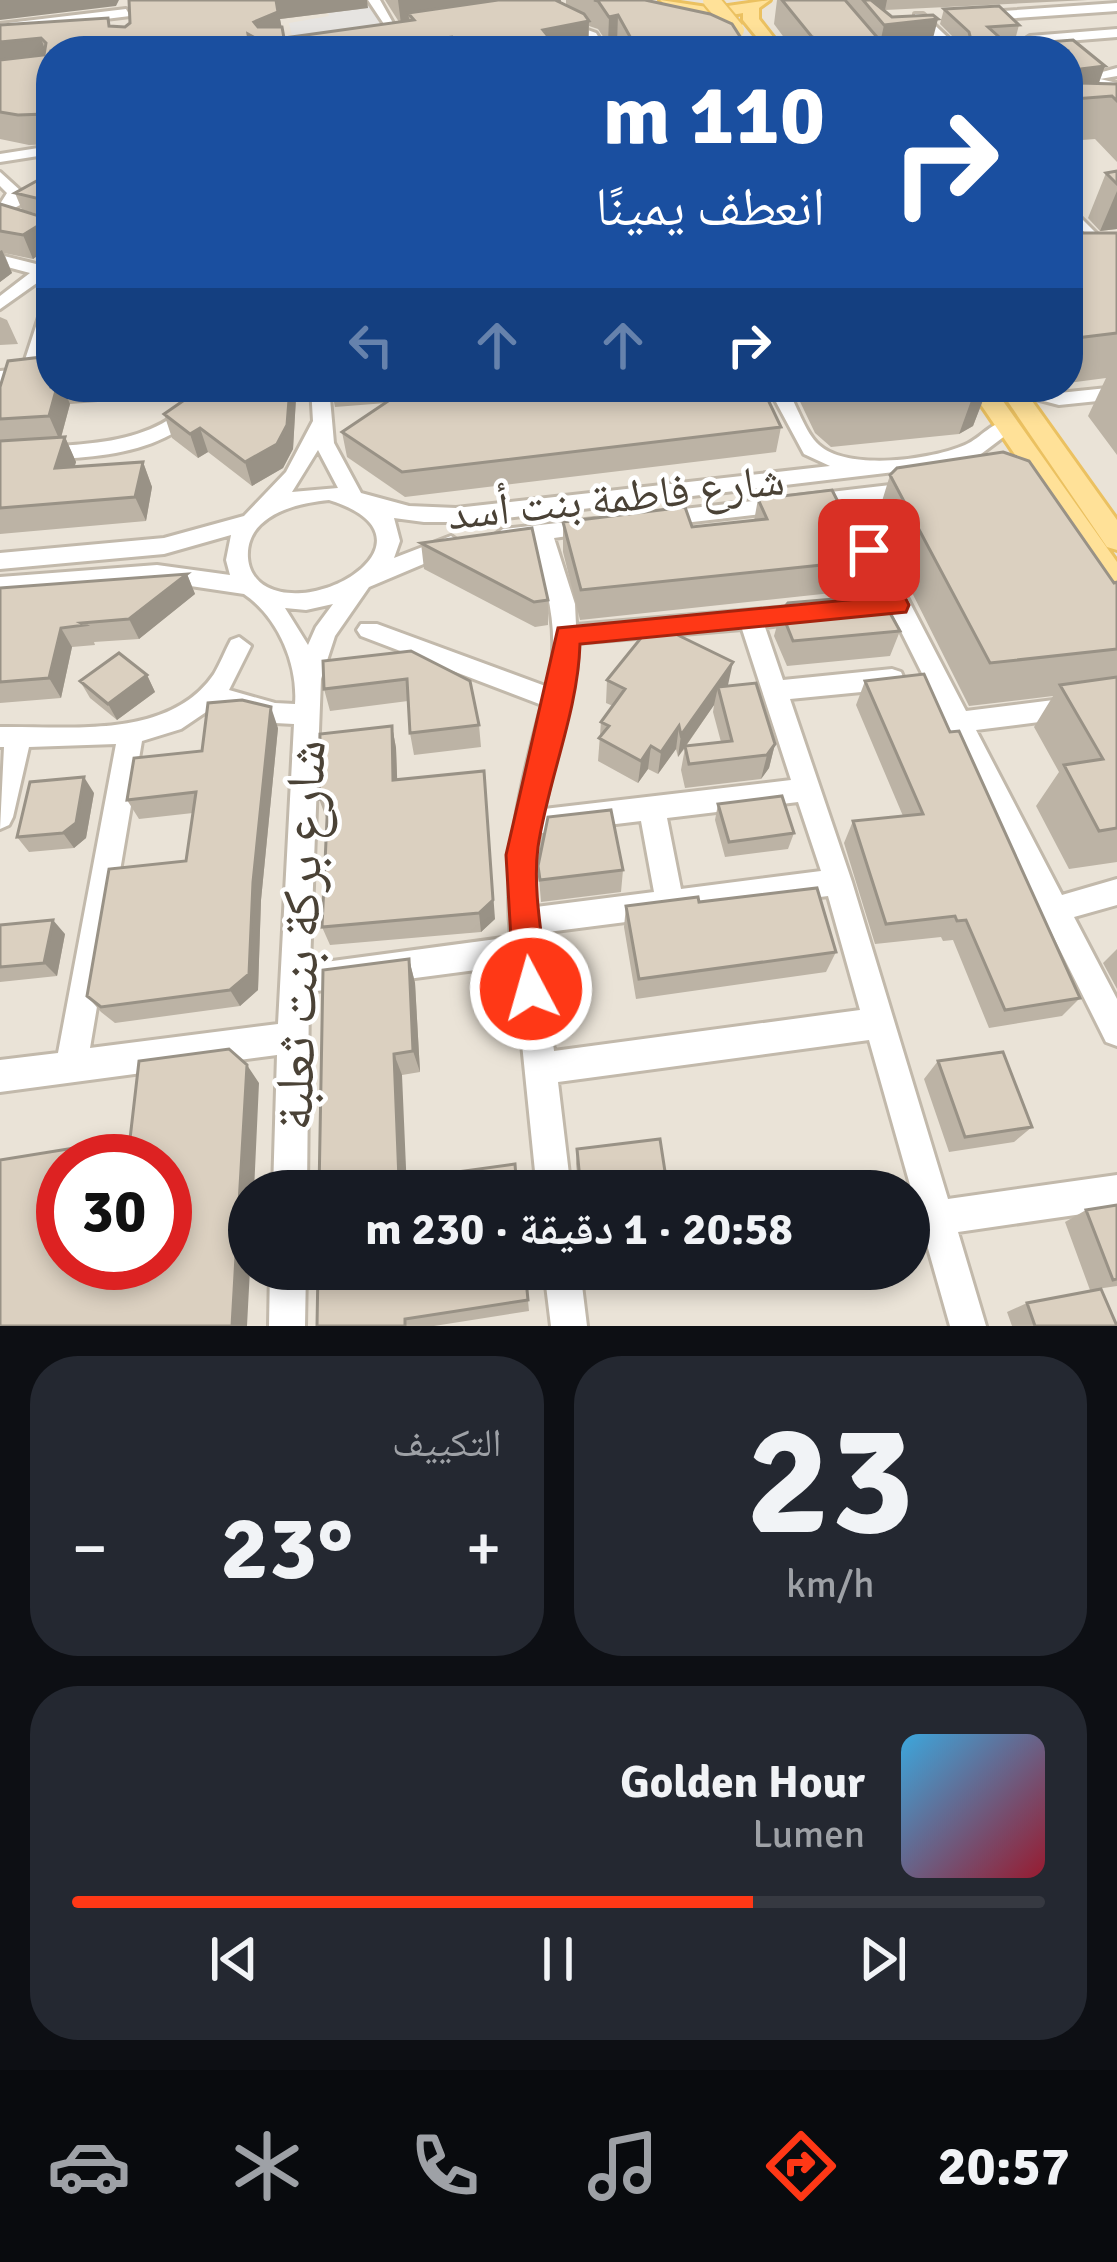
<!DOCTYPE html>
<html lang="ar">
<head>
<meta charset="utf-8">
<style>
	:root { --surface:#171b24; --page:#242831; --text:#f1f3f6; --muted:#9ea1a6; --line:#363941; --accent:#ff3816 }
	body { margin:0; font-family:Signika,"Noto Naskh Arabic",sans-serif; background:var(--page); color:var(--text); direction:rtl; height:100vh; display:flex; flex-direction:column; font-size:45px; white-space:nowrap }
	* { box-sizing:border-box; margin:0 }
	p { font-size:39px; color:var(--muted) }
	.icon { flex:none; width:66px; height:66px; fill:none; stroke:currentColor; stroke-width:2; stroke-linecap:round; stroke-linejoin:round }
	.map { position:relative; height:1326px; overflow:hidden; direction:ltr }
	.side { display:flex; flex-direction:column; gap:30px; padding:30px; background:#0d0f14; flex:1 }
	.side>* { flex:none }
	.top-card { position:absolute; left:36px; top:36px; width:1047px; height:366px; border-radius:48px; box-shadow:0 6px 18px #0003; direction:rtl; background:#1a4fa0; color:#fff; overflow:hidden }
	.speed { position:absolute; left:36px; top:1134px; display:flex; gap:24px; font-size:60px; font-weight:700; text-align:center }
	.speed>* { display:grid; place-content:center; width:156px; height:156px; border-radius:50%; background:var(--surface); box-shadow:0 6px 18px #0003; line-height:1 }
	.speed .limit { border:18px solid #d22; background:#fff; color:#111 }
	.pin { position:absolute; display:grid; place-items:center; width:102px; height:102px; color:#fff; margin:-51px; border-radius:24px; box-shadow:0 6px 18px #0006 }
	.me { position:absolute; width:132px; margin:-66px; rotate:354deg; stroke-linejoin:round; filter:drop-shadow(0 0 9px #0008) }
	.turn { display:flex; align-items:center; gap:42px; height:252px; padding:0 60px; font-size:54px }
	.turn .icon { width:156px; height:156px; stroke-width:2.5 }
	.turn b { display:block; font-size:84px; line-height:102px }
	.lanes { display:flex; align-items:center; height:114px; padding:0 60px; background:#0003; justify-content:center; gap:60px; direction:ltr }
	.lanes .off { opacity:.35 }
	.big { font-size:90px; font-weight:800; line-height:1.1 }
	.side .widget { flex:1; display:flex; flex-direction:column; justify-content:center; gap:18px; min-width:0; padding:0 42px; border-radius:48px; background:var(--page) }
	.side .dial { align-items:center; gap:0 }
	.dial b { font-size:156px; line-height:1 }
	.song { display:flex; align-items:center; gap:36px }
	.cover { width:144px; height:144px; border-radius:18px; background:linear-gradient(135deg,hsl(200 70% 55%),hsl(350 70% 35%)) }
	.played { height:12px; border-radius:6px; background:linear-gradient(90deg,var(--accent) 70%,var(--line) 70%) }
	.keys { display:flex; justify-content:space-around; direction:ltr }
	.heat { display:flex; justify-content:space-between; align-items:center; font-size:66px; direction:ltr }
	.side .tiles { flex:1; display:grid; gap:30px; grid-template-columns:1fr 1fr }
	.widget:last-child { grid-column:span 2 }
	.trip { position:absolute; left:228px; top:1170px; width:702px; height:120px; border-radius:60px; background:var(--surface); box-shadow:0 6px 18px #0003; font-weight:800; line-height:120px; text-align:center; direction:rtl }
	.tab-bar { display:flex; height:192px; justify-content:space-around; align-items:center; background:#090b0e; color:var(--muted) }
	.tab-bar .icon { width:84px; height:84px }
	.tab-bar .active { color:var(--accent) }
	.tab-bar b { font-size:54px; color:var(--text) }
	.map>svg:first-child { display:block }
	.residential { fill:#eae3d7; fill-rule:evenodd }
	.parking { fill:#e6e4e1 }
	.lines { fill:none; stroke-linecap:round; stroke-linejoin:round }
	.minor-casing { stroke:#c2b9ab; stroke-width:6 }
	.major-casing { stroke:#ebc161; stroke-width:6 }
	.minor { fill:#fff; fill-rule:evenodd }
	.major { fill:#ffe198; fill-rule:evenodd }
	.major-bridge-casing { stroke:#ebc161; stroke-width:20; stroke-linecap:butt }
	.major-bridge { stroke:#ffe198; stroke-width:16 }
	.wall { fill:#bcb3a5; fill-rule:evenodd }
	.shaded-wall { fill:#999286 }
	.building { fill:#dbd0c0; stroke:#999286; stroke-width:3; fill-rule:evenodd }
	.route { fill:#ff3816; stroke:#a6240e; stroke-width:3 }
	.labels { text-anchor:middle; stroke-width:9; stroke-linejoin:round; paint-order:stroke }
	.street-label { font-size:45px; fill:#4a4236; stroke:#fff }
	.near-street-label { font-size:54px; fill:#4a4236; stroke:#fff }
</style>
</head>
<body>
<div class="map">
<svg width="1117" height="1326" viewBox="0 0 1117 1326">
	<rect width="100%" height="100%" fill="#f5f1e9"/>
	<path class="residential" d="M0 0H1117V1326H0ZM51 51H1068V387H51ZM63 1161H165V1263H63ZM249 1191H909V1269H249Z"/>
	<path class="parking" d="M325 0H377L388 32 294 44 289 23 329 16Z"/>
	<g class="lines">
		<g class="minor-casing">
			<path id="minor" d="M368 0H380L402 39H394Z
				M1117 3V11L1003 19 997 15 1003 11Z
				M126 9 130 16 0 32V24Z
				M915 14H923L962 51H949L915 20Z
				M557 19 596 33 607 51H595L587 38 557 25Z
				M1117 29V37L1030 44 1024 40 1030 36Z
				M1117 68V76L1100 79 1117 83V91L1091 86 1084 77Z
				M51 146V154L0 162V154Z
				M0 172 22 192 51 176V188L0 216V204L7 193 0 186Z
				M1068 193 1076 198 1078 215 1117 254V269L1068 223Z
				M0 255 40 265 51 260V273L0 309V296L30 273 0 265Z
				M51 303V336L41 367 51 366V378L0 383V371L22 369 42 308Z
				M203 387H222C170 465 84 456 0 462V448C71 444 158 452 203 387Z
				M311 387H329L334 443 361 493 409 506 456 508 830 466 804 454 768 387H786C796 403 805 433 819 445 848 471 931 460 965 445 983 437 994 418 1014 421V429L981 454 936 467 473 522H424L394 518 400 541 394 558 451 536 462 544 459 549 369 587 335 636 321 679 310 964 511 937C503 857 521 783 542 705L361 636 357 630 361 624H377L548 687C561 636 548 590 533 541L503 545 492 537 503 529 594 519 602 521 605 526 602 531 554 538 575 604 576 625 811 605 819 608 823 614 819 620 765 627 783 680 892 669 901 672 904 679 901 686 892 689 790 699 852 882 948 1199 1117 1175V1209L958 1232 986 1326H950L869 1040 558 1082 571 1191H537L514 965 309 992 307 1191H273L277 1055 0 1092V1060L58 1053 116 744 29 747 13 817 9 825 0 829 4 747H0V727C69 726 169 740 214 674 220 664 225 651 231 640L239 637 251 646 229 690 275 703 295 704C298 664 278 617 244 594L157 581 0 593V577L157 565 230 575 226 560 231 535 164 554 0 569V553L164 538 244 516 286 472 313 421ZM318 450 338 488 292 492ZM329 500C444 536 323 616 267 587 256 581 249 571 248 558 245 515 297 503 329 500ZM333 604 316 627 308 645 285 608 306 610ZM742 629 791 780 544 809 577 667 576 643ZM215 706 275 723 294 724 278 1024 90 1048 142 741 181 729ZM798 802 821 871 681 889 667 818ZM641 821 654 892 536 907 534 888 541 833ZM828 896 860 1010 554 1051 540 933Z
				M454 387H472L477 395 504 410 494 416C475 411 463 404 454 387Z
				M511 387H529L536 411 533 415H519Z
				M1003 387H1035L1059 393 1117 387V399L1059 405 1005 391Z
				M916 482 923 484 926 489 923 494 858 503 966 711 1117 692V712L976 730 1062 895 1117 879V905L1074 917 1117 999V1046L1106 1042 838 505 658 526 647 519 658 512Z
				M270 1269H306L305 1326H269Z
				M544 1269H580L587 1326H551Z"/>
		</g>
		<g class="major-casing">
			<path id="major" d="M660 0 714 8 770 0 759 8V19L784 51H768L743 20V13C714 19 683 21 660 0Z
				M969 387H993L1117 562V593L1107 590Z
				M998 387H1022L1117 520V550L1107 547Z"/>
		</g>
		<use href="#minor" class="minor"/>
		<use href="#major" class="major"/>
		<g class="major-bridge-casing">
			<path id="major-bridge" d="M711 0 736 30"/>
		</g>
		<use href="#major-bridge" class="major-bridge"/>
	</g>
	<path class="wall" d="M385 0H561L560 3 566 6V0H645L748 49V51H621L617 43 608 44 598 29 589 26 588 49 577 51H51V144L29 145 0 139V25L125 27 130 23 368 8 280 19 284 38 399 22Z
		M777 0H1088L885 10 892 17 932 42 885 47 889 51H794L774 24Z
		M999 6 1019 25 1015 40 1003 41 1008 45 1073 40 1105 66 1099 83 1117 84V162L1095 139 1068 141V51H936L965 49 940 24 944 9Z
		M1117 171V229L1100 231 1088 218 1106 173Z
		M51 173V217L22 210 15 193Z
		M0 204 49 219 51 224V246L33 259 4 253 12 273 0 282Z
		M1068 216 1083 233H1117V455L1088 416 1106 378 1068 383Z
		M0 317 7 320 18 344 0 345Z
		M0 387H169L167 397 70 404 61 438 65 437 76 462 74 467 143 462 152 487 146 521 0 534Z
		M331 387H454L476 399 536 394 534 387H762L781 427 776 452 405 497 347 457 342 432 386 403 335 407Z
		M793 387H988L973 426 959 434 831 447 815 433Z
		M296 398 293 449 283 468 252 486 208 452 198 458 172 438 164 414Z
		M890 475 1117 582V862L1069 869 1036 806 1059 772 1034 727 1053 696 969 706 876 521Z
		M758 499 863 551 854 582 841 592 580 620 563 552V522L692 527 754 521Z
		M421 543 548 600V625L535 627 424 569Z
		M187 574 195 594 139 639 94 642 95 645 72 647 61 698 0 703V588Z
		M781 611 900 631 890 656 787 666 774 636Z
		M411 651 479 725 481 747 414 755 410 733 408 701 330 711 324 689Z
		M147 675 155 692 117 720 90 698 80 681Z
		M607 680 728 686 775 744 769 768 761 779 685 788 681 770 685 748 678 757 676 749 658 774 648 769 638 783 598 761 601 722 613 706 606 703ZM714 705 713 712 721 742 686 746Z
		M865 681 950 732 1080 998 1062 1016 989 1028 953 940 943 941 941 937 875 944 844 843 853 821 903 816 856 705Z
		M392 726 396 748 397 779 495 919 481 932 330 945 322 927 327 820 319 799Z
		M278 728 261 900 258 990 240 1006 115 1023 101 1012 87 996 186 861 193 813 139 819 127 800 202 751Z
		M94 793 86 838 74 848 29 852 17 837Z
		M718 804 794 833 788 849 725 857 715 820Z
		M538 866 623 870 621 892 541 902Z
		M699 902 836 952 826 972 636 999 624 927 626 906Z
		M0 925 65 934 57 976 0 982Z
		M1117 949V989L1103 963Z
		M409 959 415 983 420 1072 402 1075 319 1191Z
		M938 1061 1032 1127 1014 1142 949 1152 924 1079Z
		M577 1149 668 1191H579L576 1164Z
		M1117 1205V1286L1090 1290 1065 1222 1086 1210Z
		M525 1269 529 1311 434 1326H317Z
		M1027 1303 1117 1326H1012L1007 1312Z"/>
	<path class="shaded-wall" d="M0 0H119L116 6 0 20Z
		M276 0H367L368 8 280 19 284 40 257 39 254 22Z
		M398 0H561L560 3 408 13 410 23 401 24Z
		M870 0H887L885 10Z
		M618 15 617 43 608 44 609 17Z
		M938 19 932 42 879 48 884 25Z
		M589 21 588 49 577 51H543V30Z
		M452 37 453 51H404L403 43Z
		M41 38 51 67 0 71V42Z
		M1105 66 1093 98 1070 96 1080 69Z
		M48 82H51V129L45 114Z
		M1117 191V229L1100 231Z
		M51 196 50 217 44 200Z
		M49 219 51 224V246L33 259 23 235Z
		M2 250 12 273 0 282V251Z
		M57 387H63L70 404 60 441 49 416Z
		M290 387H293L296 398 293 449 283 468 252 486 245 462Z
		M976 387H988L973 426 959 434Z
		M200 428 208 452 198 458 190 434Z
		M65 437 76 462 67 493 55 468Z
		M143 462 152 487 146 521 135 497Z
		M863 551 854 582 841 592 850 562Z
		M187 574 195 594 139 639 129 619Z
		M61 628 72 647 61 698 49 678Z
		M733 662 728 685 720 697 718 687 714 705 678 757 681 735Z
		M147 675 155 692 117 720 108 704Z
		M271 707 278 728 261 900 258 990 240 1006 230 990 253 882Z
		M392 726 396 748 398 801 393 780Z
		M679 726 676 749 658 774 661 752Z
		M775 744 769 768 761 779 767 755Z
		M651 746 648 769 638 783 641 761Z
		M484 771 495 919 481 932 479 913Z
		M84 777 94 793 86 838 74 848 63 833Z
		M53 920 65 934 57 976 44 963Z
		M409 959 415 983 420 1072 413 1051Z
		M394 1054 402 1075 407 1191 399 1180Z
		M247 1065 259 1083 254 1191H249L250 1269 247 1326H232Z"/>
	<path class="building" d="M129 0H276L278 12 254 22 258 27H282L284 38 414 20 408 13 498 0H555L584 14 589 21 543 30 560 51H461L452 37 403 43 408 51H279L248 34 251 51H51V82H48L45 114 18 115 0 112V60L44 55 46 43 41 38 0 42V25L108 18 109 26 125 27 130 23Z
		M594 0H645L710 14 732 24 748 49 722 51H638L618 15 609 17 598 1Z
		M782 0H845L889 51H865L812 37Z
		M863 0H871L892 17 933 15 938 19 884 25Z
		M999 6 1019 25 988 27 1008 45 993 46 971 40 969 32 944 9Z
		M1073 40 1105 66 1080 69V83L1117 84V101L1112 96 1074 99 1068 94V51H936Z
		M1117 171V184L1106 173Z
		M51 173V196L44 200 15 193Z
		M0 204 49 219 23 235 0 231Z
		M1068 216 1083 233H1117V333L1068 339Z
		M51 356V387H57L49 416 0 419V387L8 361Z
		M242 387H290L287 425 277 444 245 462 200 428 190 434 164 414 193 394 242 392Z
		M409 387H454L476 399 610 387H762L781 427 402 472 342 432Z
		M838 387H906L845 393Z
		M65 437 55 468 143 462 135 497 0 508V441Z
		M1003 452 1029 461 1114 583 1117 582V649L990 663 890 475 897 468Z
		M832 490 863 551 850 562 581 590 563 522 685 507 692 527 767 519 758 499Z
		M532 528 548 600 534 602 421 543Z
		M187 574 129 619 81 623 85 625 61 628 49 678 0 682V588Z
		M880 595 900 631 793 641 781 611 788 603Z
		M653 623 733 662 681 735 679 726 661 752 651 746 641 761 599 738 609 726 601 722 625 689 607 680Z
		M411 651 470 681 479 725 410 733 407 679 324 689 323 661Z
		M119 653 147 675 108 704 80 681Z
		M924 674 950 732 959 731 1080 998 1005 1010 966 920 957 921 955 916 886 924 853 821 923 814 865 681Z
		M1117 677V828L1099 831 1064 765 1103 759 1060 685Z
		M756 683 775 744 767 755 689 764 685 746 732 741 718 687Z
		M242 700 271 707 253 882 249 974 230 990 101 1007 87 996 109 869 186 861 196 792 127 800 134 758 202 751 208 703Z
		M392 726 393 780 484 771 493 900 479 913 322 927 328 798 319 799 320 734Z
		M84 777 76 823 63 833 17 837 30 782Z
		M782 796 794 833 729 842 718 804Z
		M611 810 623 870 540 880 538 866 548 817Z
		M817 888 836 952 639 979 626 906 698 897 699 902Z
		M53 920 44 963 0 967V925Z
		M409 959 413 1051 394 1054 399 1180 515 1164 517 1191H319L323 970Z
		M229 1049 247 1065 232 1326H0V1160L130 1139 139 1061ZM63 1161H165V1263H63Z
		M1003 1052 1032 1127 965 1137 938 1061Z
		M660 1139 668 1191H581L577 1149Z
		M1117 1205V1279L1113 1280 1086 1210Z
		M318 1269H525L528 1300 405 1319V1326H317Z
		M1101 1289 1117 1326H1035L1027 1303Z"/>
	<path class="route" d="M869 541 878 544 909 605 906 612 580 644C578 712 548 780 538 847 532 892 544 945 548 989L543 1001 531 1006 519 1001 514 989 506 855 558 628 879 597 857 550Z"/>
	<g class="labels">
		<g class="street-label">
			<text transform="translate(616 496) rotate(-6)" y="16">شارع فاطمة بنت أسد</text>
		</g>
		<g class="near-street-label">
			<text transform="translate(299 935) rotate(-88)" y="19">شارع بركة بنت ثعلبة</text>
		</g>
	</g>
</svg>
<div class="speed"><div class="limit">30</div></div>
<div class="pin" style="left:869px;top:550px;background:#d93025"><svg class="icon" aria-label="arrive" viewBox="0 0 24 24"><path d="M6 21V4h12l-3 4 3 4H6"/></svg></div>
<svg class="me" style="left:531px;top:989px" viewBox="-20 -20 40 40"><circle r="17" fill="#ff3816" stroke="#fff" stroke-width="3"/><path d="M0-11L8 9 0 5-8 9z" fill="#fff"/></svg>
<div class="trip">20:58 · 1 دقيقة · 230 m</div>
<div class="top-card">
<div class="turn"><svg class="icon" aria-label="right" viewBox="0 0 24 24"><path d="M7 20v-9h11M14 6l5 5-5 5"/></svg><div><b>110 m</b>انعطف يمينًا</div></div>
<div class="lanes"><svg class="icon off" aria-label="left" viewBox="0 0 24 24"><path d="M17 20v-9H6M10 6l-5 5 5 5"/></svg><svg class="icon off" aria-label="ahead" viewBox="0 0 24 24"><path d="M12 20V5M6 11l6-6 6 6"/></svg><svg class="icon off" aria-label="ahead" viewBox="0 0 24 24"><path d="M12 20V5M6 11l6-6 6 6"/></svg><svg class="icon" aria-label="right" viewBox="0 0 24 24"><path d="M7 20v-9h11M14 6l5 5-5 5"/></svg></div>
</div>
</div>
<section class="side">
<div class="tiles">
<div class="widget dial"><b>23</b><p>km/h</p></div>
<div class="widget"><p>التكييف</p>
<div class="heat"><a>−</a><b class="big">23°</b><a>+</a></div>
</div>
<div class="widget">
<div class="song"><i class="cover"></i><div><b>Golden Hour</b><p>Lumen</p></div></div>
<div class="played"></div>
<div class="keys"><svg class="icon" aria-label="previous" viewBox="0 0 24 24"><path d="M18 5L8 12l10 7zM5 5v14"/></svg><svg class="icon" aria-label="pause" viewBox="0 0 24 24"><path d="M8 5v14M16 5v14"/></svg><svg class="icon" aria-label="next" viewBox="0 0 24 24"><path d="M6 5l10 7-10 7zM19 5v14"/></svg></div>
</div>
</div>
</section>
<nav class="tab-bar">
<b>20:57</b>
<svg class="icon active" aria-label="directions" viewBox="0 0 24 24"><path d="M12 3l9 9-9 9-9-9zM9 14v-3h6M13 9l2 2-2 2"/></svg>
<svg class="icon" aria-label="music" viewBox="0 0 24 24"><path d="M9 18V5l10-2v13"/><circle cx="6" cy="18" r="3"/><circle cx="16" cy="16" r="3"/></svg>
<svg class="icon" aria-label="phone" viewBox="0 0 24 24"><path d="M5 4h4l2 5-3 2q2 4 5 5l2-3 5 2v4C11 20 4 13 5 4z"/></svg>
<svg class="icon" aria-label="climate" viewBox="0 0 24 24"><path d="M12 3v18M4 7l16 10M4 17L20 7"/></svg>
<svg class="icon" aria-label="car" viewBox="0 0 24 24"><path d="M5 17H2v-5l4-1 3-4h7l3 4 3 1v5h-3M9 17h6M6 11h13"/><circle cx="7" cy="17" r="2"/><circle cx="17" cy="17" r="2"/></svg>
</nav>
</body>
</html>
